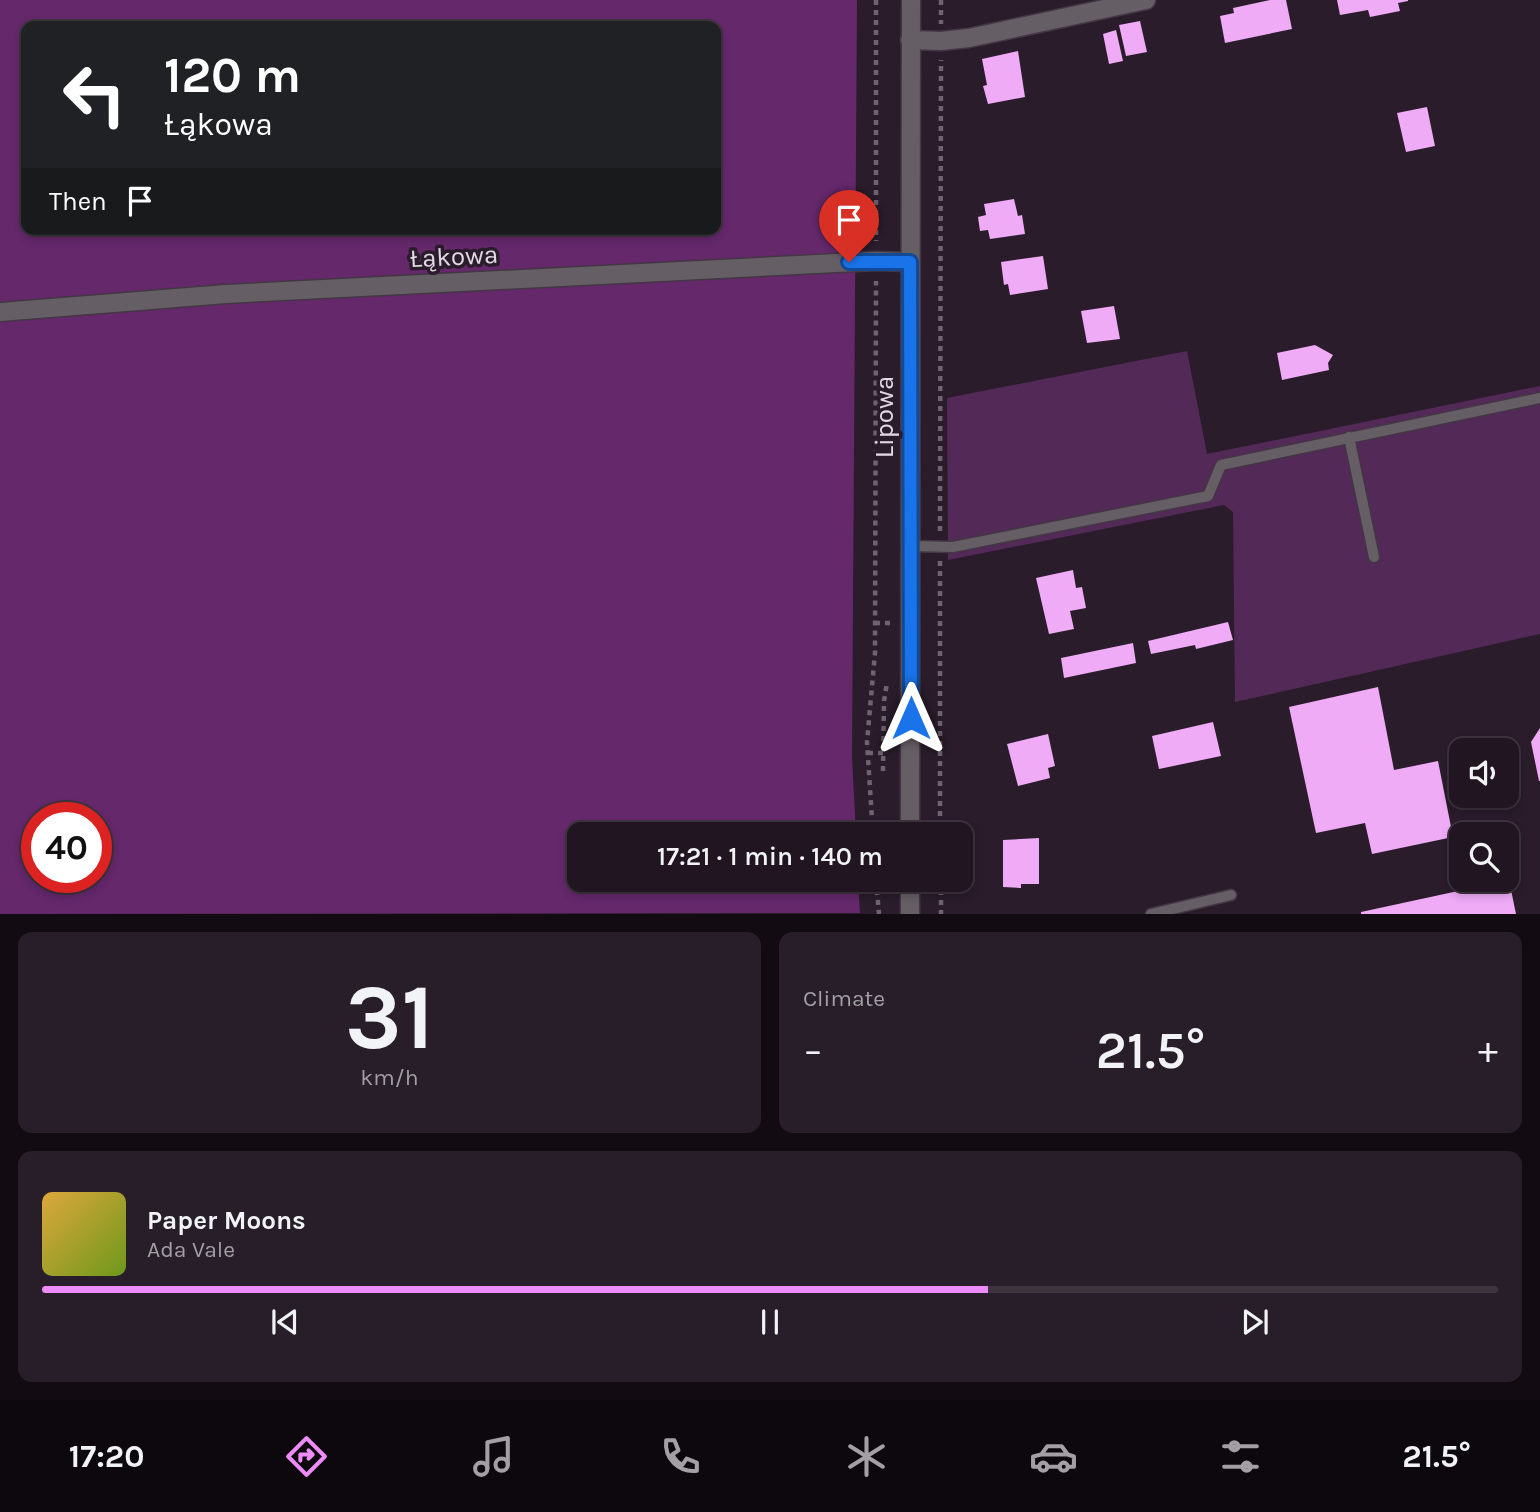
<!DOCTYPE html>
<html lang="en">
<head>
<meta charset="utf-8">
<style>
	:root { --surface:#201520; --page:#281e29; --text:#f1f3f6; --muted:#a29fa5; --line:#3d343e; --accent:#ed8cf9 }
	body { margin:0; font-family:Karla,sans-serif; background:var(--page); color:var(--text); height:100vh; display:flex; flex-direction:column; font-size:26px; white-space:nowrap }
	* { box-sizing:border-box; margin:0 }
	p { font-size:23px; color:var(--muted) }
	.icon { flex:none; width:38px; height:38px; fill:none; stroke:currentColor; stroke-width:2; stroke-linecap:round; stroke-linejoin:round }
	.map { position:relative; height:914px; overflow:hidden }
	.panel { display:flex; flex-direction:column; gap:18px; padding:18px; background:#120c12; flex:1 }
	.panel>* { flex:none }
	.hud { position:absolute; left:21px; top:21px; width:700px; height:214px; border-radius:14px; box-shadow:0 4px 10px #0003,0 0 0 2px var(--line); background:#202124; color:#fff; overflow:hidden }
	.controls { position:absolute; left:1449px; top:738px; display:grid; gap:14px }
	.controls a { display:grid; place-items:center; width:70px; height:70px; border-radius:14px; background:var(--surface); box-shadow:0 4px 10px #0003,0 0 0 2px var(--line); font-size:35px }
	.speed { position:absolute; left:21px; top:802px; display:flex; gap:14px; font-size:35px; font-weight:700; text-align:center }
	.speed>* { display:grid; place-content:center; width:91px; height:91px; border-radius:50%; background:var(--surface); box-shadow:0 4px 10px #0003,0 0 0 2px var(--line); line-height:1 }
	.speed .limit { border:10px solid #d22; background:#fff; color:#111 }
	.pin { position:absolute; display:grid; place-items:center; width:60px; height:60px; color:#fff; margin:-72px -30px; border-radius:50% 50% 50% 0; rotate:-45deg; box-shadow:0 0 7px #0007 }
	.pin .icon { rotate:45deg }
	.me { position:absolute; width:77px; margin:-38px; rotate:0deg; stroke-linejoin:round; filter:drop-shadow(0 0 5px #0008) }
	.turn { display:flex; align-items:center; gap:24px; height:147px; padding:0 28px; font-size:32px }
	.turn .icon { width:91px; height:91px; stroke-width:2.5 }
	.turn b { display:block; font-size:49px; line-height:60px }
	.then { display:flex; align-items:center; height:66px; padding:0 28px; background:#0003; gap:14px; font-size:26px }
	.big { font-size:52px; font-weight:600; line-height:1.1 }
	.panel .widget { flex:1; display:flex; flex-direction:column; justify-content:center; gap:10px; min-width:0; padding:0 24px; border-radius:14px; background:var(--page) }
	.panel .dial { align-items:center; gap:0 }
	.dial b { font-size:91px; line-height:1 }
	.song { display:flex; align-items:center; gap:21px }
	.cover { width:84px; height:84px; border-radius:10px; background:linear-gradient(135deg,hsl(40 70% 55%),hsl(80 70% 35%)) }
	.played { height:7px; border-radius:4px; background:linear-gradient(90deg,var(--accent) 65%,var(--line) 65%) }
	.keys { display:flex; justify-content:space-around; direction:ltr }
	.heat { display:flex; justify-content:space-between; align-items:center; font-size:38px; direction:ltr }
	.panel .tiles { flex:1; display:grid; gap:18px; grid-template-columns:1fr 1fr }
	.widget:last-child { grid-column:span 2 }
	.trip { position:absolute; left:567px; top:822px; width:406px; height:70px; border-radius:14px; background:var(--surface); box-shadow:0 4px 10px #0003,0 0 0 2px var(--line); font-weight:600; line-height:70px; text-align:center }
	.menu { display:flex; height:112px; justify-content:space-around; align-items:center; background:#0d080d; color:var(--muted) }
	.menu .icon { width:49px; height:49px }
	.menu .current { color:var(--accent) }
	.menu b { font-size:32px; color:var(--text) }
	.map>svg:first-child { display:block }
	.green { fill:#532958 }
	.forest { fill:#64286b; fill-rule:evenodd }
	.building { fill:#efabf6 }
	.lines { fill:none; stroke-linecap:round; stroke-linejoin:round }
	.service-casing { stroke:#443645; stroke-width:13 }
	.minor-casing { stroke:#443645; stroke-width:21 }
	.tertiary-casing { stroke:#443645; stroke-width:21 }
	.path { stroke:#706371; stroke-width:4.5; stroke-dasharray:5 5; stroke-linecap:butt }
	.service { stroke:#655e65; stroke-width:10 }
	.minor { stroke:#655e65; stroke-width:18 }
	.tertiary { stroke:#655e65; stroke-width:18 }
	.route-casing { stroke:#114b97; stroke-width:18 }
	.route { stroke:#1a73e8; stroke-width:12 }
	.labels { text-anchor:middle; stroke-width:7; stroke-linejoin:round; paint-order:stroke }
	.street-label { font-size:26px; fill:#e2d8e3; stroke:#2a1c2b }
</style>
</head>
<body>
<div class="map">
<svg width="1540" height="914" viewBox="0 0 1540 914">
	<rect width="100%" height="100%" fill="#2a1c2b"/>
	<path class="green" d="M1187 351 1207 454 1540 386V634L1235 702 1233 512 1224 505 948 560 947 398Z"/>
	<path class="forest" d="M0 0H857L852 756 856 835H579V880H858L860 913 0 914ZM26 26H716V229H26ZM37 817H96V877H37Z"/>
	<path class="building" d="M1270 0H1286L1292 29 1225 43 1220 16 1234 13 1233 8Z
		M1337 0H1408V1L1398 3 1400 11 1370 17 1368 10 1340 15Z
		M1140 21 1147 52 1126 56 1119 25Z
		M1116 30 1123 61 1109 64 1103 34Z
		M1018 51 1025 97 988 104 983 86 987 85 982 59Z
		M1427 107 1435 146 1406 152 1397 113Z
		M1014 199 1018 216 1022 215 1025 234 990 239 988 230 980 231 978 217 986 215 984 204Z
		M1043 256 1048 289 1010 295 1008 284 1004 285 1001 262Z
		M1114 306 1120 339 1087 343 1081 311Z
		M1315 345 1333 355 1328 363 1329 370 1282 380 1277 353Z
		M1073 570 1076 588 1082 587 1086 608 1070 611 1074 629 1049 634 1036 578Z
		M1228 622 1233 640 1196 649 1195 645 1151 654 1148 641Z
		M1133 643 1136 663 1064 678 1061 658Z
		M1378 687 1394 770 1438 761 1453 837 1372 854 1365 823 1316 833 1289 707Z
		M1213 722 1221 756 1159 769 1152 736Z
		M1540 728V781H1539L1531 742Z
		M1048 734 1055 766 1048 768 1050 778 1018 786 1007 744Z
		M1039 838V884H1021V888L1003 887V840Z
		M1509 880 1516 914H1361V912Z"/>
	<g class="lines">
		<g class="service-casing">
			<path id="service" d="M1349 437 1374 557
				M910 546 953 547 1208 496 1221 465 1540 398
				M1151 914 1231 895"/>
		</g>
		<g class="minor-casing">
			<path id="minor" d="M910 40 941 41 969 38 1146 0
				M0 312 226 294 876 261 910 262"/>
		</g>
		<g class="tertiary-casing">
			<path id="tertiary" d="M910 835 911 0
				M910 880V914"/>
		</g>
		<path class="path" d="M876 0V241
			M941 0V24
			M940 531 941 60
			M940 561V835
			M875 623H892
			M868 753H883
			M883 771 884 701 887 683
			M873 835 867 742 875 653 876 281
			M876 880 879 914
			M941 880V914"/>
		<use href="#service" class="service"/>
		<use href="#minor" class="minor"/>
		<use href="#tertiary" class="tertiary"/>
	</g>
	<g class="lines">
		<g class="route-casing">
			<path id="route" d="M849 262H910L911 718"/>
		</g>
		<use href="#route" class="route"/>
	</g>
	<g class="labels">
		<g class="street-label">
			<text transform="translate(454 256) rotate(-3)" y="9">Łąkowa</text>
			<text transform="translate(884 417) rotate(-90)" y="9">Lipowa</text>
		</g>
	</g>
</svg>
<div class="controls">
<a><svg class="icon" aria-label="sound" viewBox="0 0 24 24"><path d="M4 9h4l5-4v14l-5-4H4zM17 9q2 3 0 6"/></svg></a>
<a><svg class="icon" aria-label="search" viewBox="0 0 24 24"><circle cx="10" cy="10" r="6"/><path d="M15 15l6 6"/></svg></a>
</div>
<div class="speed"><div class="limit">40</div></div>
<div class="pin" style="left:849px;top:262px;background:#d93025"><svg class="icon" aria-label="arrive" viewBox="0 0 24 24"><path d="M6 21V4h12l-3 4 3 4H6"/></svg></div>
<svg class="me" style="left:911px;top:718px" viewBox="-20 -20 40 40"><path d="M0-17L14 15 0 8-14 15z" fill="#1a73e8" stroke="#fff" stroke-width="4"/></svg>
<div class="trip">17:21 · 1 min · 140 m</div>
<div class="hud">
<div class="turn"><svg class="icon" aria-label="left" viewBox="0 0 24 24"><path d="M17 20v-9H6M10 6l-5 5 5 5"/></svg><div><b>120 m</b>Łąkowa</div></div>
<div class="then">Then<svg class="icon" aria-label="arrive" viewBox="0 0 24 24"><path d="M6 21V4h12l-3 4 3 4H6"/></svg></div>
</div>
</div>
<section class="panel">
<div class="tiles">
<div class="widget dial"><b>31</b><p>km/h</p></div>
<div class="widget"><p>Climate</p>
<div class="heat"><a>−</a><b class="big">21.5°</b><a>+</a></div>
</div>
<div class="widget">
<div class="song"><i class="cover"></i><div><b>Paper Moons</b><p>Ada Vale</p></div></div>
<div class="played"></div>
<div class="keys"><svg class="icon" aria-label="previous" viewBox="0 0 24 24"><path d="M18 5L8 12l10 7zM5 5v14"/></svg><svg class="icon" aria-label="pause" viewBox="0 0 24 24"><path d="M8 5v14M16 5v14"/></svg><svg class="icon" aria-label="next" viewBox="0 0 24 24"><path d="M6 5l10 7-10 7zM19 5v14"/></svg></div>
</div>
</div>
</section>
<nav class="menu">
<b>17:20</b>
<svg class="icon current" aria-label="directions" viewBox="0 0 24 24"><path d="M12 3l9 9-9 9-9-9zM9 14v-3h6M13 9l2 2-2 2"/></svg>
<svg class="icon" aria-label="music" viewBox="0 0 24 24"><path d="M9 18V5l10-2v13"/><circle cx="6" cy="18" r="3"/><circle cx="16" cy="16" r="3"/></svg>
<svg class="icon" aria-label="phone" viewBox="0 0 24 24"><path d="M5 4h4l2 5-3 2q2 4 5 5l2-3 5 2v4C11 20 4 13 5 4z"/></svg>
<svg class="icon" aria-label="climate" viewBox="0 0 24 24"><path d="M12 3v18M4 7l16 10M4 17L20 7"/></svg>
<svg class="icon" aria-label="car" viewBox="0 0 24 24"><path d="M5 17H2v-5l4-1 3-4h7l3 4 3 1v5h-3M9 17h6M6 11h13"/><circle cx="7" cy="17" r="2"/><circle cx="17" cy="17" r="2"/></svg>
<svg class="icon" aria-label="filters" viewBox="0 0 24 24"><path d="M4 7h16M4 17h16"/><circle cx="9" cy="7" r="2"/><circle cx="15" cy="17" r="2"/></svg>
<b>21.5°</b>
</nav>
</body>
</html>
